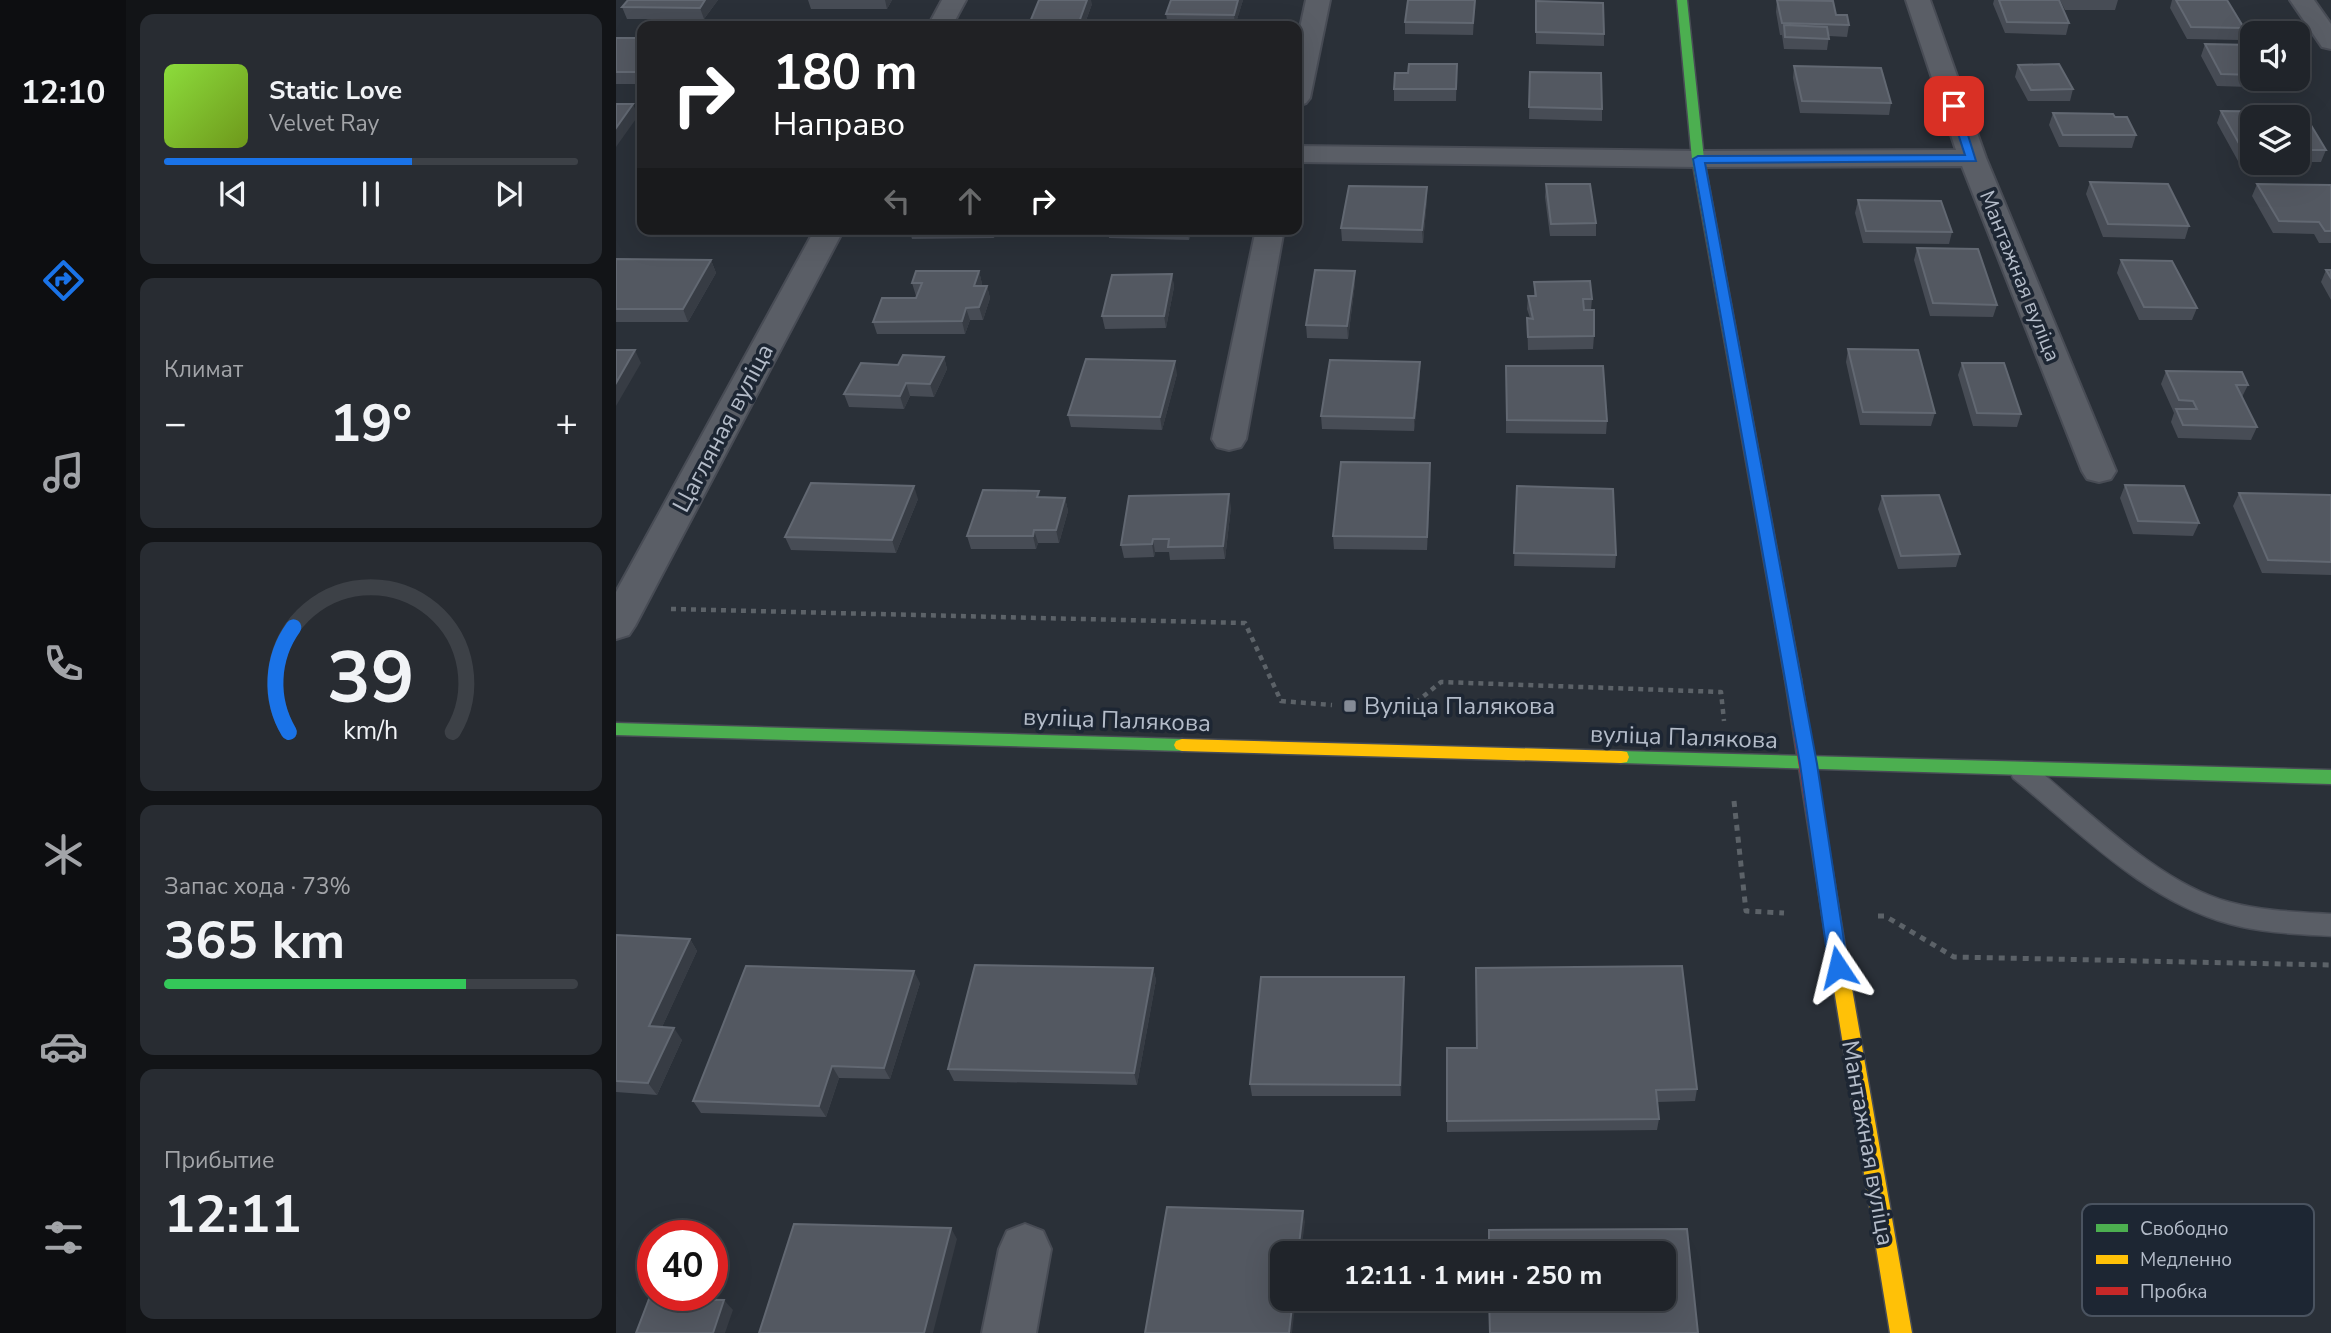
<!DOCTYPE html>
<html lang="ru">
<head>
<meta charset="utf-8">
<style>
	:root { --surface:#20242a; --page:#282c32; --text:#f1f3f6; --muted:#a2a4a8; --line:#3d4147; --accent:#1a73e8 }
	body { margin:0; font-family:"Nunito Sans",sans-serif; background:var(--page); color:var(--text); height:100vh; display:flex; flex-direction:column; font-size:26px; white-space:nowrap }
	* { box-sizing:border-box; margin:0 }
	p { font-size:23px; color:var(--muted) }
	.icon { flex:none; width:38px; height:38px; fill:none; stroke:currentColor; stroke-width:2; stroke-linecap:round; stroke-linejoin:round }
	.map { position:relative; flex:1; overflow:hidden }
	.details { display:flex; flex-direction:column; gap:14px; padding:14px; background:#121417; width:490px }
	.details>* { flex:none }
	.guide { position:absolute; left:21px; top:21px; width:665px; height:214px; border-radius:14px; box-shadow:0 7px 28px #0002,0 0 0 2px var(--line); background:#202124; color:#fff; overflow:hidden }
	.tools { position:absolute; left:1624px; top:21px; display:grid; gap:14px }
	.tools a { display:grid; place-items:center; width:70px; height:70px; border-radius:14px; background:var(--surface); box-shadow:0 7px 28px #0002,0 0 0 2px var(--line); font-size:35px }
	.speed { position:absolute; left:21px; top:1220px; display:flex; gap:14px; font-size:35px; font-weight:700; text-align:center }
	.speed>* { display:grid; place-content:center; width:91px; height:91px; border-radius:50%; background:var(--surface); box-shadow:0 7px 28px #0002,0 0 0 2px var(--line); line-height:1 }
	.speed .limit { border:10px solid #d22; background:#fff; color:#111 }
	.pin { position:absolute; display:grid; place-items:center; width:60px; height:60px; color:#fff; margin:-30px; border-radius:14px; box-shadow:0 4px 10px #0006 }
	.me { position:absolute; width:77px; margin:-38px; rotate:350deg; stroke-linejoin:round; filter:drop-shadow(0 0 5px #0008) }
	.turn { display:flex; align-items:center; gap:24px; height:147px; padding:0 21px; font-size:32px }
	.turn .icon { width:91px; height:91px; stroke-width:2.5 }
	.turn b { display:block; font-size:49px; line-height:60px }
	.lanes { display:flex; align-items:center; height:66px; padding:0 21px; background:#0003; justify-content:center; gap:35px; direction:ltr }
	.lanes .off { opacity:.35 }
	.big { font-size:52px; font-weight:700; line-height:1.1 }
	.details .widget { flex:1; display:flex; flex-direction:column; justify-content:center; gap:10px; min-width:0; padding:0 24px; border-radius:14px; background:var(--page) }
	.details .dial { align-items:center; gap:0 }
	.dial svg { height:182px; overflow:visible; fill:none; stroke:var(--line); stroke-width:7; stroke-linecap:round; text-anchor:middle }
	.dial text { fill:var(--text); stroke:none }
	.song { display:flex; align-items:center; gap:21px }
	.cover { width:84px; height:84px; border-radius:10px; background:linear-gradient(135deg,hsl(90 70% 55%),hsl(80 70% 35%)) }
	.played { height:7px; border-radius:4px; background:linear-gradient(90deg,var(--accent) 60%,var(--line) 60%) }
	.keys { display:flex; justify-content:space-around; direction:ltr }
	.heat { display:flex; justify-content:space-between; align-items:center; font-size:38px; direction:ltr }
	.charge { height:10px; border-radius:5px; background:linear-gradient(90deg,#34c759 73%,var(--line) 0) }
	.trip { position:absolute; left:654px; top:1241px; width:406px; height:70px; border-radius:14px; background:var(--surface); box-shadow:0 7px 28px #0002,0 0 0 2px var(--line); font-weight:700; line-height:70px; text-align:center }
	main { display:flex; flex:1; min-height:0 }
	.tabs { display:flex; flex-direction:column; width:126px; justify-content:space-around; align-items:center; background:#0d0e11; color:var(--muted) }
	.tabs .icon { width:49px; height:49px }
	.tabs .on { color:var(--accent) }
	.tabs b { font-size:32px; color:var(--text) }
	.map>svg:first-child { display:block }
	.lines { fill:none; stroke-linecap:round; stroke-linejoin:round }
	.lane-casing { stroke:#484c55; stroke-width:3 }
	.street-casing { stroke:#484c55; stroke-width:4 }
	.fast-casing { stroke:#484c55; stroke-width:3 }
	.slow-casing { stroke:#484c55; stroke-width:3 }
	.jam-casing { stroke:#484c55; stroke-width:3 }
	.path-far1 { stroke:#5c6268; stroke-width:4.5; stroke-dasharray:5 5; stroke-linecap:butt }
	.path { stroke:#5c6268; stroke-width:5; stroke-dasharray:6 6; stroke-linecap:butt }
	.lane { fill:#5a5e66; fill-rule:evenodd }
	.street { fill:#5a5e66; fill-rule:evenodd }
	.fast { fill:#4caf50; fill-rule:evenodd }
	.slow { fill:#ffc107; fill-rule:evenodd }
	.jam { fill:#c62828; fill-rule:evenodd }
	.wall { fill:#474c55 }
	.shaded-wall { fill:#373c44 }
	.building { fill:#535861; stroke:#626872; stroke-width:2 }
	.route { fill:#1a73e8; stroke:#114b97; stroke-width:2 }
	.poi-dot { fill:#848b96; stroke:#1d2633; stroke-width:2.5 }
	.labels { text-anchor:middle; stroke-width:7; stroke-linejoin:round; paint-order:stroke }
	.far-street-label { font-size:21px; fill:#b4bcc9; stroke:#1d2633 }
	.street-label { font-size:24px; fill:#b4bcc9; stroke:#1d2633 }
	.poi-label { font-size:24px; fill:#b4bcc9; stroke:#1d2633; text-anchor:start }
	.key { fill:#1d2633; stroke:#4a5360; stroke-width:2 }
	.key-label { font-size:19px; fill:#b4bcc9 }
</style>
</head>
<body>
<main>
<nav class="tabs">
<b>12:10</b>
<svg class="icon on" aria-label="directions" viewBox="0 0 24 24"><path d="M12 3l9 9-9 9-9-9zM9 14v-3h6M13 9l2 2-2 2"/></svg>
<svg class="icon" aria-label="music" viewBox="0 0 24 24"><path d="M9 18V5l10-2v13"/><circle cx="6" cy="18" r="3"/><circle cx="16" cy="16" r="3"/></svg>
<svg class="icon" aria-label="phone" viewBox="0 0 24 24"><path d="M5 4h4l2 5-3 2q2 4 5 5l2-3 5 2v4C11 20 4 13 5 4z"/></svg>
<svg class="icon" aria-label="climate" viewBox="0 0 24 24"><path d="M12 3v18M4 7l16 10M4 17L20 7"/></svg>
<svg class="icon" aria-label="car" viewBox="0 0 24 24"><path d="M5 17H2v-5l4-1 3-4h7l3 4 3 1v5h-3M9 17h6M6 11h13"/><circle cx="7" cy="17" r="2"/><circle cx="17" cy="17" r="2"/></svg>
<svg class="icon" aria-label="filters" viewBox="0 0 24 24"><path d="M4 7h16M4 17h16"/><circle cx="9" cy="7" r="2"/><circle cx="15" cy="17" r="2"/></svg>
</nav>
<section class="details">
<div class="widget">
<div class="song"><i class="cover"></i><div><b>Static Love</b><p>Velvet Ray</p></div></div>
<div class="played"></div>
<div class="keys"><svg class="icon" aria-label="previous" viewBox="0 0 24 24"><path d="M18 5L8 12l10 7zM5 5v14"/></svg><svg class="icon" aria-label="pause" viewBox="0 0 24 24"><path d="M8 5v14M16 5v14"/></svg><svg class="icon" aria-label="next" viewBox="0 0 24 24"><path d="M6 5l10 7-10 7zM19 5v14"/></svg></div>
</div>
<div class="widget"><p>Климат</p>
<div class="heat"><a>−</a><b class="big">19°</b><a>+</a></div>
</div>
<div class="widget dial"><svg viewBox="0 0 100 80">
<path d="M14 69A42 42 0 1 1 86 69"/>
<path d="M14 69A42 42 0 0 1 16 23" stroke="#1a73e8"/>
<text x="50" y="56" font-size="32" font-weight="700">39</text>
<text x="50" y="72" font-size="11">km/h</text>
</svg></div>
<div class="widget"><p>Запас хода · 73%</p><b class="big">365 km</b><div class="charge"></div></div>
<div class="widget"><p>Прибытие</p><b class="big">12:11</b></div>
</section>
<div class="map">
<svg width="1715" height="1333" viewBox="0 0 1715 1333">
	<rect width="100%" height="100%" fill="#2a3038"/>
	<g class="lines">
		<g class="lane-casing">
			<path id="lane" d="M1406 762 1415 764C1472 810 1542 883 1613 902 1646 911 1681 912 1715 914V936C1681 934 1647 933 1614 924 1529 901 1464 832 1397 778L1394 771 1397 764Z"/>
		</g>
		<g class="street-casing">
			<path id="street" d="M326 0H350L336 26H312Z
				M690 0H714L694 98 690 103 681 106V42Z
				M1290 0H1314L1370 158 1500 471 1495 479 1483 482 1471 479 1466 471 1346 166 1082 167 681 162V146L1082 151 1340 150Z
				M1674 0H1698L1715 24V49L1706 47Z
				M199 229H228L19 626 13 635 0 639V592Z
				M640 229H668L630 439 625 447 613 450 601 447 596 439Z
				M409 1224 427 1231 435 1249 420 1333H366L383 1249 391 1231Z"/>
		</g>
		<g class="fast-casing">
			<path id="fast" d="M1061 0H1071L1088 159 1185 679 1177 685 1169 679 1076 159Z
				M0 723 566 739 572 741 574 745 572 749 566 751 0 735Z
				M1005 751 1715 770V784L1005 763 999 762 997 757 999 752Z"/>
		</g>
		<g class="slow-casing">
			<path id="slow" d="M566 739 1005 751 1011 752 1013 757 1011 762 1005 763 566 751 560 749 558 745 560 741Z
				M1225 969 1232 971 1234 977 1296 1333H1274L1216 977 1218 971Z"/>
		</g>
		<g class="jam-casing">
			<path id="jam" d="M1177 673 1185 679 1234 977 1232 983 1225 985 1218 983 1216 977 1169 679Z"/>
		</g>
		<path class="path-far1" d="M55 609 629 623 665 701 716 705
			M792 709 825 682 1105 692 1108 721"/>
		<path class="path" d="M1118 801 1130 911 1168 913
			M1262 916H1269L1338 957 1715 965"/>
		<use href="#lane" class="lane"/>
		<use href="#street" class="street"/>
		<use href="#fast" class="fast"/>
		<use href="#slow" class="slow"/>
		<use href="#jam" class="jam"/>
	</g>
	<path class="wall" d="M12 0H102L88 19H11L6 7Z
		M192 0H276L271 9H195Z
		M555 0H627L619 26H552L550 14Z
		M859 0 857 35 789 34V22Z
		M1161 0 1220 15 1233 25 1231 37 1213 36 1211 50 1168 49 1166 35H1164L1160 12Z
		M1378 0H1443L1453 23 1450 35 1389 33 1377 4Z
		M1444 0H1502L1499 10H1449Z
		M1556 0H1611L1628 28 1624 40 1571 39 1554 8Z
		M920 1 988 34V46L920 44Z
		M476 4 468 26H415L414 22Z
		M0 38H26V84H0Z
		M1589 44 1636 45V79H1668L1664 88 1601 86 1585 56Z
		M841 64 840 101H778V89L792 73Z
		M1402 65 1457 89 1454 101H1412L1399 77Z
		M1178 66 1275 103 1273 115 1184 113 1177 78Z
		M914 72 986 109V121L913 119Z
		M1605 111 1687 112 1710 150 1705 162H1682V117H1636V161H1622L1601 123Z
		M1437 113 1499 117 1520 135 1516 148 1443 147 1433 125Z
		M1474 182 1573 226 1569 239 1487 237 1470 194Z
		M930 184 980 223V236H934L929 197Z
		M1641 184 1715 185V243H1703L1698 234 1657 233 1636 196Z
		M811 199 807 243 726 241 725 228Z
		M1242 200 1336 232 1333 244 1247 243 1239 213Z
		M293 229H381L378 238 296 239Z
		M492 229H576L573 240 493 238Z
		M1301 248 1381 305 1377 317 1314 316 1298 260Z
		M0 259 95 260 100 273 72 322H0Z
		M1505 260 1581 308 1576 320H1523L1501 273Z
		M1710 270H1715V300L1705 282Z
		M363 271 366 284 365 286H371L374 298 367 320H354L349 334H261L257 322 300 298 301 296H300L296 283Z
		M739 271V283L732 339 691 338 690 325Z
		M556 274 558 287 550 328 489 329 486 316Z
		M918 282 976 299 975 310 978 336 977 349 912 350 911 318H914L911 309 912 296H918Z
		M1232 349 1319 413 1315 426 1244 425 1230 362Z
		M328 357 331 369 318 397 294 396 288 409 233 407 228 394 282 365Z
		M804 362V375L798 431 706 429 705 416Z
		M1346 363 1405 414 1401 427 1357 426 1342 375Z
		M890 366 991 421 990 434 890 433Z
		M1550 371 1632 385 1626 397 1641 427 1635 440 1562 438 1555 422 1558 413 1545 384Z
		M561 374 546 430 455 427 452 415Z
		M815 476 811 550 718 549 717 536Z
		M1509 485 1583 523 1577 536 1517 534 1504 498Z
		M901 486 1000 555 999 568 898 566Z
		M1623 493 1715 495V575L1646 573 1617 506Z
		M1266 496 1344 554 1340 567 1282 569 1262 509Z
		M425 497 449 498 452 511 443 543H422L420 549H355L351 536Z
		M302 499 280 553 175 550 169 537Z
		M615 507 609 559 554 560 553 552H539L538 557 508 558 505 545Z
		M0 935 74 939 81 951 46 1027 66 1040 41 1095 0 1092Z
		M537 968 540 980 521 1085 338 1081 332 1069Z
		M788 977V989L785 1096H636L634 1084Z
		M304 983 274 1079 223 1078 210 1117 85 1113 77 1101Z
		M831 1048 1081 1089 1079 1101 1041 1102 1043 1119 1041 1130 831 1132Z"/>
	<path class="shaded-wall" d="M89 0H102L88 19 84 8Z
		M269 0H276L271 9Z
		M471 0H475L476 4 468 26H464L463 22Z
		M622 0H627L619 26 618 15Z
		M17 104 22 116 0 147V128Z
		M811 187V199L807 243 806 230Z
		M376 229H381L378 238Z
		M572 229H576L573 240Z
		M95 260 100 273 72 322 67 309Z
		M363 271 366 284 361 298 358 286Z
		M739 271V283L732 339 731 326Z
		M556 274 558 287 550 328 548 316Z
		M371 286 374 298 367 320 363 307Z
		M350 308 354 320 349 334 346 321Z
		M19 350 25 363 0 406V383Z
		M328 357 331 369 318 397 314 384Z
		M559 361 561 374 546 430 544 417Z
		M804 362V375L798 431V418Z
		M290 383 294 396 288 409 284 396Z
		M814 463 815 476 811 550V537Z
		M298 486 302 499 280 553 276 540Z
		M613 494 615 507 609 559 607 546Z
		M449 498 452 511 443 543 440 530Z
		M418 530 422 543 420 549 417 536Z
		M537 539 539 552 538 557 536 544Z
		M74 939 81 951 41 1038 33 1026Z
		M537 968 540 980 521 1085 518 1073Z
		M298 971 304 983 274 1079 268 1068Z
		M788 977V989L785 1096 784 1085Z
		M58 1028 66 1040 41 1095 32 1083Z
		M216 1066 223 1078 210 1117 203 1106Z
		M687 1211 689 1222 685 1253H682Z
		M335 1228 341 1239 317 1333H308Z
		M677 1298H680L676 1333H673Z
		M108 1300 117 1310 109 1333H97Z"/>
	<path class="building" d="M12 0H89L84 8 6 7Z
		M423 0H471L463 22H414Z
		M555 0H622L618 15 550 14Z
		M792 0H859L857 23 789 22Z
		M1161 0 1217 1 1220 15H1231L1233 25 1166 23Z
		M1383 0H1443L1453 23 1391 22Z
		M1560 0H1611L1628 28 1575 27Z
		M920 1 987 3 988 34 920 32Z
		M1168 25 1211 27 1213 39 1169 37Z
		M0 38H26V72H0Z
		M1589 44 1636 45V75L1605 74Z
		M793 64H841L840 89H778L779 73H792Z
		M1443 64 1457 89 1415 90 1402 65Z
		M1178 66 1265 68 1275 103 1186 101Z
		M914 72 985 73 986 109 913 107Z
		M0 104H17L0 128Z
		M1605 111 1687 112 1710 150H1682V117H1636V149H1626Z
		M1437 113 1497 114 1499 117H1511L1520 135H1447Z
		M1474 182 1552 184 1573 226 1492 224Z
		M930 184H974L980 223 935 224Z
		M1641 184 1715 185V231H1709L1703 222 1663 221Z
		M733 186 811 187 806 230 725 228Z
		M1242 200 1325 201 1336 232 1250 231Z
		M1301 248 1362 249 1381 305 1317 303Z
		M0 260V259L95 260 67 309H0Z
		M1505 260 1556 261 1581 308 1528 307Z
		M699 270 739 271 731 326 690 325Z
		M1710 270H1715V278Z
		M300 271H363L358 286H371L363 307 350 308 346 321 257 322 266 298H300L306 283H296Z
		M556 274 548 316H486L496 275Z
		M974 281 976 299H967L968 310H978V336L912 337 911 318 917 319 912 296H920L918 282Z
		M1232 349 1302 350 1319 413 1247 412Z
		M0 350H19L0 383Z
		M287 355 328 357 314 384 290 383 284 396 228 394 245 363 282 365Z
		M470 359 559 361 544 417 452 415Z
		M714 360 804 362 798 418 705 416Z
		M1346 363H1388L1405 414 1361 413Z
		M890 366H987L991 421 891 420Z
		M1550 371 1626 372 1632 385H1620L1641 427 1567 425 1560 409H1581L1577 401 1563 400Z
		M725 462 814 463 811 537 717 536Z
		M195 483 298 486 276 540 169 537Z
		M1509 485 1568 486 1583 523 1522 521Z
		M901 486 997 489 1000 555 898 553Z
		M367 490 423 491 421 497 449 498 440 530H418L417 536H351Z
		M1623 493 1715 495V562L1652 560Z
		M613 494 607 546 552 547 553 539H537L536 544 505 545 513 496Z
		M1323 495 1344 554 1285 556 1266 496Z
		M0 935 74 939 33 1026 58 1028 32 1083 0 1081Z
		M359 965 537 968 518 1073 332 1069Z
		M130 966 298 971 268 1068 216 1066 203 1106 77 1101Z
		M1066 966 1081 1089 1040 1090 1043 1119 831 1121V1048H861L860 968Z
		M645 977H788L784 1085 634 1084Z
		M551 1207 687 1211 682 1253H667V1298H677L673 1333H529Z
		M178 1224 335 1228 308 1333H143Z
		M1071 1229 1082 1333H874L873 1298H1048V1253H873V1230Z
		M33 1299 108 1300 97 1333H20Z"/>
	<path class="route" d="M1338 102 1343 106 1360 161 1089 163 1201 764 1232 967 1229 973H1216L1213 967 1184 764 1077 159 1082 156 1349 155 1333 106Z"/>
	<rect class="poi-dot" x="727" y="699" width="14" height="14" rx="3.5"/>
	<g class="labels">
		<g class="far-street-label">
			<text transform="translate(1404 276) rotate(68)" y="7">Мантажная вуліца</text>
		</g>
		<g class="street-label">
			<text transform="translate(107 428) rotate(-62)" y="8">Цагляная вуліца</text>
			<text transform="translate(501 720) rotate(2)" y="8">вуліца Палякова</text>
			<text transform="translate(1068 737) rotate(2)" y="8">вуліца Палякова</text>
			<text transform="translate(1252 1143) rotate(80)" y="8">Мантажная вуліца</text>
		</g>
		<g class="poi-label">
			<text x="748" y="714">Вуліца Палякова</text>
		</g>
	</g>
	<rect x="1466" y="1204" width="232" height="112" rx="10" class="key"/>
	<rect x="1480" y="1224" width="32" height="8" fill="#4caf50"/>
	<rect x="1480" y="1255" width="32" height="9" fill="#ffc107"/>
	<rect x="1480" y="1287" width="32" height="8" fill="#c62828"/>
	<g class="key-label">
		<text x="1524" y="1235">Свободно</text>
		<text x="1524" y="1266">Медленно</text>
		<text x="1524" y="1298">Пробка</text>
	</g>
</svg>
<div class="tools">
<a><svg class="icon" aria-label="sound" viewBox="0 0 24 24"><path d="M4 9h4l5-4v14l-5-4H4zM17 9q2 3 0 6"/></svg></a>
<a><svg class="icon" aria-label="layers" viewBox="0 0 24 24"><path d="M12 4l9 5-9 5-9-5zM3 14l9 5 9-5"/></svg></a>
</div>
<div class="speed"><div class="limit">40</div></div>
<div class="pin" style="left:1338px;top:106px;background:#d93025"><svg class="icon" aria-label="arrive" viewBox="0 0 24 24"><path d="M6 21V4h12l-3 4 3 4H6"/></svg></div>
<svg class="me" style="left:1222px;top:967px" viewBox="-20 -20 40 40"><path d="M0-17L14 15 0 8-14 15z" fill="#1a73e8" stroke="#fff" stroke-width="4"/></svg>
<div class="trip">12:11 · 1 мин · 250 m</div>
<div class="guide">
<div class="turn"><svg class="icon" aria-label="right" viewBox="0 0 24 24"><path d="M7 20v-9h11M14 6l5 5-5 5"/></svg><div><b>180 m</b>Направо</div></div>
<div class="lanes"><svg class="icon off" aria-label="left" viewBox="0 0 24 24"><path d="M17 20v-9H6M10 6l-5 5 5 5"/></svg><svg class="icon off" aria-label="ahead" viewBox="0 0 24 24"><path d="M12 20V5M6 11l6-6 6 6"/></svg><svg class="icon" aria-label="right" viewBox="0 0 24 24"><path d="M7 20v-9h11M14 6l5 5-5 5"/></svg></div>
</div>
</div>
</main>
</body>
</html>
